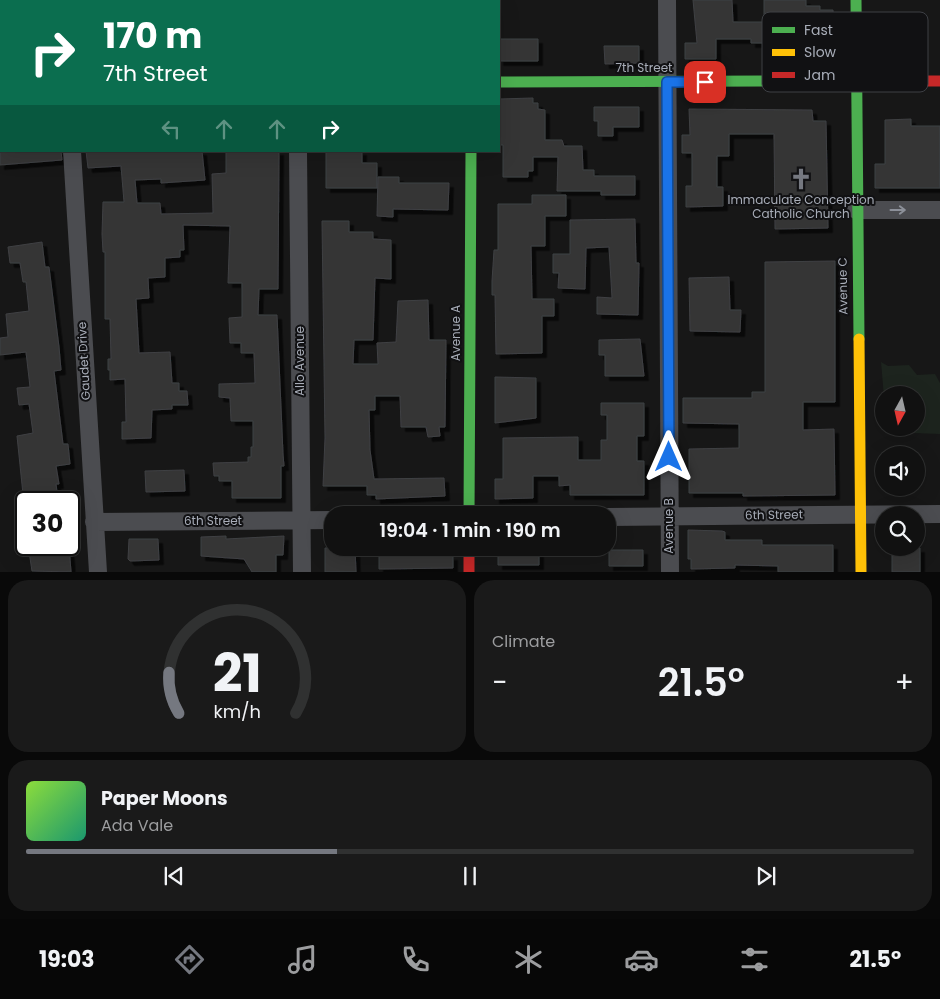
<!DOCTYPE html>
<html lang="en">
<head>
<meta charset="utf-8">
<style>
	:root { --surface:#111; --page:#1a1a1a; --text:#f1f3f6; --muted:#9c9d9f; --line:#303131; --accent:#757880 }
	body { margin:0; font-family:Poppins,sans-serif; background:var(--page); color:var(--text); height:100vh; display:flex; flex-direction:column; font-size:19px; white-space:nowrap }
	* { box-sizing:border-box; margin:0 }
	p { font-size:16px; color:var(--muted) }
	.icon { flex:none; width:28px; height:28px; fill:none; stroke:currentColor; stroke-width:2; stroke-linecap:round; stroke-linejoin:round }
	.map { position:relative; height:572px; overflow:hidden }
	.panel { display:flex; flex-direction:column; gap:8px; padding:8px; background:#090909; flex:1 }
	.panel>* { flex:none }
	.banner { position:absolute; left:0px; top:0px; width:500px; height:152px; box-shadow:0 5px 20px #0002,0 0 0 1px var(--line); background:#0b6e4f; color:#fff; overflow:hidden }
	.needle { width:32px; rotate:188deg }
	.controls { position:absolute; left:875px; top:386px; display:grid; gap:10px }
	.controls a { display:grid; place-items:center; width:50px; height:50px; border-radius:50%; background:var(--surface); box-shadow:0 5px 20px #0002,0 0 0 1px var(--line); font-size:25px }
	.speed { position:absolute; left:15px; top:491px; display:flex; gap:10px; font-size:25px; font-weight:700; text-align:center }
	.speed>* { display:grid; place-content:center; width:65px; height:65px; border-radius:50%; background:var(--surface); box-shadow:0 5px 20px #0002,0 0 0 1px var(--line); line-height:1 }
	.speed .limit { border:2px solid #111; border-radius:8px; background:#fff; color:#111 }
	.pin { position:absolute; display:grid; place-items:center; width:42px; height:42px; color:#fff; margin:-21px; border-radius:10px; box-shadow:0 2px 8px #0006 }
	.me { position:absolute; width:55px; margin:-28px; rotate:0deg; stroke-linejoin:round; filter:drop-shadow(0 0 4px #0008) }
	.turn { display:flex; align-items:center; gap:18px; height:105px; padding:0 20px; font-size:22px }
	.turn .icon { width:65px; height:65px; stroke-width:2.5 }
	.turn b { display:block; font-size:35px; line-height:42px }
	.lanes { display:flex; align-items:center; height:48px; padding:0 20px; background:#0003; justify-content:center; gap:25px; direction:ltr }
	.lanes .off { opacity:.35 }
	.big { font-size:38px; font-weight:600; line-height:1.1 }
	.panel .widget { flex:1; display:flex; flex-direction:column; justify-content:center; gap:8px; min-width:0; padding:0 18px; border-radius:20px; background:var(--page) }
	.panel .dial { align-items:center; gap:0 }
	.dial svg { height:130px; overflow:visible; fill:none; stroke:var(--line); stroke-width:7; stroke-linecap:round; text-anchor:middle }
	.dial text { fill:var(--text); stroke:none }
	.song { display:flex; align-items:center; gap:15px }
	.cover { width:60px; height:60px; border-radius:8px; background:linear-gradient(135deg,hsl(90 70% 55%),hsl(160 70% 35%)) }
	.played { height:5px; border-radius:2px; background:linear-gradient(90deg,var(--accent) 35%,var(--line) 35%) }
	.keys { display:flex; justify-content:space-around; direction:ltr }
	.heat { display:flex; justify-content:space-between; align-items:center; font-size:28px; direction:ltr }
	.panel .tiles { flex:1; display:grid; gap:8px; grid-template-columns:1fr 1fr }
	.widget:last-child { grid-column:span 2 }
	.trip { position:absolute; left:324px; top:506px; width:292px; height:50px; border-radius:20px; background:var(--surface); box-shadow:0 5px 20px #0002,0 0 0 1px var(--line); font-weight:600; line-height:50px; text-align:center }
	.dock { display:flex; height:80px; justify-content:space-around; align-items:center; background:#070707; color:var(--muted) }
	.dock .icon { width:35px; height:35px }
	.dock .active { color:var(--accent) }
	.dock b { font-size:22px; color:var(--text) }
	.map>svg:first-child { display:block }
	.built { fill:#212123 }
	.green { fill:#1d241e }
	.building { fill:#353536; stroke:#3f4043; filter:url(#shadow) }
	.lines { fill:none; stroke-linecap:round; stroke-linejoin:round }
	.street { stroke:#4b4c50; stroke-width:18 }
	.fast { stroke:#4caf50; stroke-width:11 }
	.slow { stroke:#ffc107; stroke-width:11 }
	.jam { stroke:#c62828; stroke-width:11 }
	.oneway { stroke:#8c9099 }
	.route-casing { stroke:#114b97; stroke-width:12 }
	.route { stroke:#1a73e8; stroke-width:9 }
	.labels { text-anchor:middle; stroke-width:4; stroke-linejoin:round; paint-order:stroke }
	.street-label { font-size:12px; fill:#a8adb8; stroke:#111113 }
	.poi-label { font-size:12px; fill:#a8adb8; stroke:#111113 }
	.key { fill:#111113; stroke:#3e4045; stroke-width:1 }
	.key-label { font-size:14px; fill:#a8adb8 }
</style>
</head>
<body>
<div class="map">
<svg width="940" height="572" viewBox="0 0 940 572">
	<defs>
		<filter id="shadow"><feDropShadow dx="4.5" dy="4.5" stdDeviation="0" flood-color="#0009"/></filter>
	</defs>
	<rect width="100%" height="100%" fill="#171717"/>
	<path class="built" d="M0 0H195V1H1L0 119Z"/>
	<path class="green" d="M881 362 888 366 909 365 917 375 935 374 940 383V434L887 432 886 428H916V395H884V397Z"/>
	<path class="building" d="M693 0H732L733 22H764V0H806V6H820V10H833L834 42H820V47L784 48V43H751V39H716V59H685V43H697Z
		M499 39H538V61H499Z
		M604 46H639V63L605 64Z
		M533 98V103H538V109L545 110V140H562L564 146H582L583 170H594V176H635V195H601V191H557L558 157H533V171H528V177H503V145H499V99Z
		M594 107H639V127H613V136H598V121H594Z
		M689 109 812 110 813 121H826L828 228 775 229 774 134H729V156H717V187H723V206L686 207V186H692V153H682V135H690Z
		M911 119V126H940V188H875V164H885V120Z
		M0 151H61L62 160 0 165Z
		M86 151H202L205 180 161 183V179L135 180 137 203H160L161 214 213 213 212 174 226 173V151H279L278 289H259L258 315H277L283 454 284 466H281V498H232V481H219V476H214L213 463 248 462V457H251V447H253V421H231L230 398 219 397V384L255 383 254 353H241V343H230L229 318 242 317V283H228L230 226 183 225 184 250H180V257L165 258V277L148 278 149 298 136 299 139 353 170 352 172 383H179V391H187L188 405H172V409L152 410 151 438 122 439V422H126L125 379 110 380V370H108V359H111L110 319H105V252H103L102 234 103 202H124L121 166 88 168Z
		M326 151H362V163H377V188H326Z
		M378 177H399V183H449L448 210 393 209V217L377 216Z
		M532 195H566V216H545V246H531L532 299H554V316H542V353L496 354 495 295H492V281L494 250H498V204H532Z
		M635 219 636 263H639L638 315 597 314V297L612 298 609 247 586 248 585 289 558 288 559 273H553V254H570V220Z
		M322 221H349V232H373V239L391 240V279L375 278 373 340H354L353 364H378L377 343 396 342 398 301 428 300 429 340H446L445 427H439L440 436 428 437 426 427H401L400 396H375V410H369L370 450 374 479 444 478 445 496 376 499V495H367V486H323L325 438Z
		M42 242 45 267H49L59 347 61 370 54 371 63 444H68L70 464 56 466 59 484H56L57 492 48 494V500L24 504 17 436 33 433 29 404 19 405 17 388 30 387 26 352 0 355V338L8 337 6 314 29 311 26 282H23L20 263H10L8 247Z
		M835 261V402H803V430L834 429 835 495 743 496V493H689V449L739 448V424L683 423V398H752V392H765V262Z
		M729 277 730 310H741L740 332 690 331 689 278Z
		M640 339 644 376H605V355H599V340Z
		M495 377 536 378V418L495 423Z
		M601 403H644V436H637V461H644V495H570V485L559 486V476H533V498L495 499V479H503V438L578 437V460H601V440H607V415H601Z
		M184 470 185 491 146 492 145 471Z
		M688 530 722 531 725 532V540H762V545H833V572H778V566L735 565V568L691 569V559H688Z
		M226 536V539L284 536 283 555H276V572H252L244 559 201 556V537Z
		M129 539H158L159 560 130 561 128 559Z
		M28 545H69L71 572 32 571Z
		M325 548H355L356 572H325Z
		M498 548H521V553H539V565H498Z
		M892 548H920V572H892Z
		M609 550H643V566H609Z
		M379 556H453V568L379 569Z"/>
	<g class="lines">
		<path class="street" d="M201 0V1
			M296 0V1
			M667 0 670 572
			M72 151 98 572
			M298 151 302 572
			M856 210H940
			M608 517 940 514
			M94 522 332 520"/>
		<path class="fast" d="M471 0V1
			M856 0 859 339
			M499 82 781 81
			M469 515 471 151"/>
		<path class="slow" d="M0 135 1 134
			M859 339 861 572"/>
		<path class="jam" d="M781 81H940
			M469 548V572"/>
	</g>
	<defs><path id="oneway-shaft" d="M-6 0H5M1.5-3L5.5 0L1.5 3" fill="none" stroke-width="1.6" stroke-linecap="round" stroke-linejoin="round" transform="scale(1.25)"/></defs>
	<use class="oneway" href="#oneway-shaft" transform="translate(898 210)"/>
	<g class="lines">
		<g class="route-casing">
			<path id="route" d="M669 457 667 82H705"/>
		</g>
		<use href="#route" class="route"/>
	</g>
	<defs>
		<g id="church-bare" transform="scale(1.725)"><path d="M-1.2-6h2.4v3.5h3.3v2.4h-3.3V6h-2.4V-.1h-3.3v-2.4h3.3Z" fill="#757880" stroke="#111113" stroke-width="2.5" paint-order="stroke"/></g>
	</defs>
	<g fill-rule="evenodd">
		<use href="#church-bare" x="801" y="179"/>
	</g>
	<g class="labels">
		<g class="street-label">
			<text x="644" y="72">7th Street</text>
			<text transform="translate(843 286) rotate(-91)" y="4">Avenue C</text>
			<text transform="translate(456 333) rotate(-90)" y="4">Avenue A</text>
			<text transform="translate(84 361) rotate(-93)" y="4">Gaudet Drive</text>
			<text transform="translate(300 361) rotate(-90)" y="4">Allo Avenue</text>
			<text transform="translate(774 515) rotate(-1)" y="4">6th Street</text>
			<text x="213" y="525">6th Street</text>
			<text transform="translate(669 526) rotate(-90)" y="4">Avenue B</text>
		</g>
		<g class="poi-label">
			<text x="801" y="204">Immaculate Conception<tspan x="801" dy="14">Catholic Church</tspan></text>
		</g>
	</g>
	<rect x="762" y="12" width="166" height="80" rx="8" class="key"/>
	<rect x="772" y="27" width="23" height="6" fill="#4caf50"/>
	<rect x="772" y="49" width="23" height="7" fill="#ffc107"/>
	<rect x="772" y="72" width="23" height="6" fill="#c62828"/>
	<g class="key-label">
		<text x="804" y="35">Fast</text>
		<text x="804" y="57">Slow</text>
		<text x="804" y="80">Jam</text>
	</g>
</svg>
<div class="controls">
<a><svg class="needle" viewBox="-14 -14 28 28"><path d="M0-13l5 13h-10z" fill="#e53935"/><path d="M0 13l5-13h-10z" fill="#9c9d9f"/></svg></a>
<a><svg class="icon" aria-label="sound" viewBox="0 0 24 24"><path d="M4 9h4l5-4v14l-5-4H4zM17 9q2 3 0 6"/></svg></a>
<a><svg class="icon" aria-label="search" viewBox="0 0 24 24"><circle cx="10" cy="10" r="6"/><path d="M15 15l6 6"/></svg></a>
</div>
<div class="speed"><div class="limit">30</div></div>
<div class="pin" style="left:705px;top:82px;background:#d93025"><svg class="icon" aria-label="arrive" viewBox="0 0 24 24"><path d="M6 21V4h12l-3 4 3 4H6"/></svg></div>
<svg class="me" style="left:669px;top:457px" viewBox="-20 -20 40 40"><path d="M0-17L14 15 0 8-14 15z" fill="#1a73e8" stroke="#fff" stroke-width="4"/></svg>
<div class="trip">19:04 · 1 min · 190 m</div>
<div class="banner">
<div class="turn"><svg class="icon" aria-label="right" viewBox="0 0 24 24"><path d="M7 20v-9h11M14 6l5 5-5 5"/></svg><div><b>170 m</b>7th Street</div></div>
<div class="lanes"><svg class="icon off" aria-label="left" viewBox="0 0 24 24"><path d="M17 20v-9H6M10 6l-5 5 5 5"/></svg><svg class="icon off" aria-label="ahead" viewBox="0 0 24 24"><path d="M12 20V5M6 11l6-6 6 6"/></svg><svg class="icon off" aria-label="ahead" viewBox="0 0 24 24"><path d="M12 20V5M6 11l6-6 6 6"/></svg><svg class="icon" aria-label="right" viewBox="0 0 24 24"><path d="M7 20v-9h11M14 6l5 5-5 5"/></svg></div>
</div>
</div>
<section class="panel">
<div class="tiles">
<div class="widget dial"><svg viewBox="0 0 100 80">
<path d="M14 69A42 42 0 1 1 86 69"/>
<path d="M14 69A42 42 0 0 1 8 44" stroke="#757880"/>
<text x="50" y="56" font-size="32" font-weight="700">21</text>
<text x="50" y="72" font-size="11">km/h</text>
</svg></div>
<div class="widget"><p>Climate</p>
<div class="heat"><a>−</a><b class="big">21.5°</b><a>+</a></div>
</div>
<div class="widget">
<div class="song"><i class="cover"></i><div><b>Paper Moons</b><p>Ada Vale</p></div></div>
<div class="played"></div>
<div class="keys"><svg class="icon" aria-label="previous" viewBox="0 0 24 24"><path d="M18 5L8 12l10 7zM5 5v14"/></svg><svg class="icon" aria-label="pause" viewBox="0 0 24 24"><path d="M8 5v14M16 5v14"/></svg><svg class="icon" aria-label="next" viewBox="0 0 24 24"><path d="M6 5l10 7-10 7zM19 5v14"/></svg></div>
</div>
</div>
</section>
<nav class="dock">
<b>19:03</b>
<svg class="icon active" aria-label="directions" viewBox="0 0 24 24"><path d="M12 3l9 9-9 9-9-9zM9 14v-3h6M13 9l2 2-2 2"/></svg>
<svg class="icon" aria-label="music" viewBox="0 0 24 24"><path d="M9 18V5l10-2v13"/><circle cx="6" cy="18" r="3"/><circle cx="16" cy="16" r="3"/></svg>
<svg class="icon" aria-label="phone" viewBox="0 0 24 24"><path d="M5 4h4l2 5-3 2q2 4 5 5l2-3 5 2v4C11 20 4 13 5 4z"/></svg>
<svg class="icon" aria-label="climate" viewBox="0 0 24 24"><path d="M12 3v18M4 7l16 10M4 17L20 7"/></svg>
<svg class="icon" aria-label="car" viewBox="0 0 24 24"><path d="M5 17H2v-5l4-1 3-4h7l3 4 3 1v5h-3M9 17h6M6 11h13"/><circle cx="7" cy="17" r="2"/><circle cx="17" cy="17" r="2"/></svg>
<svg class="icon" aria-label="filters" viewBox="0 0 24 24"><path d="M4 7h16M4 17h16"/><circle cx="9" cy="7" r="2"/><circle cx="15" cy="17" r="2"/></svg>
<b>21.5°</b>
</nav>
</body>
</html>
